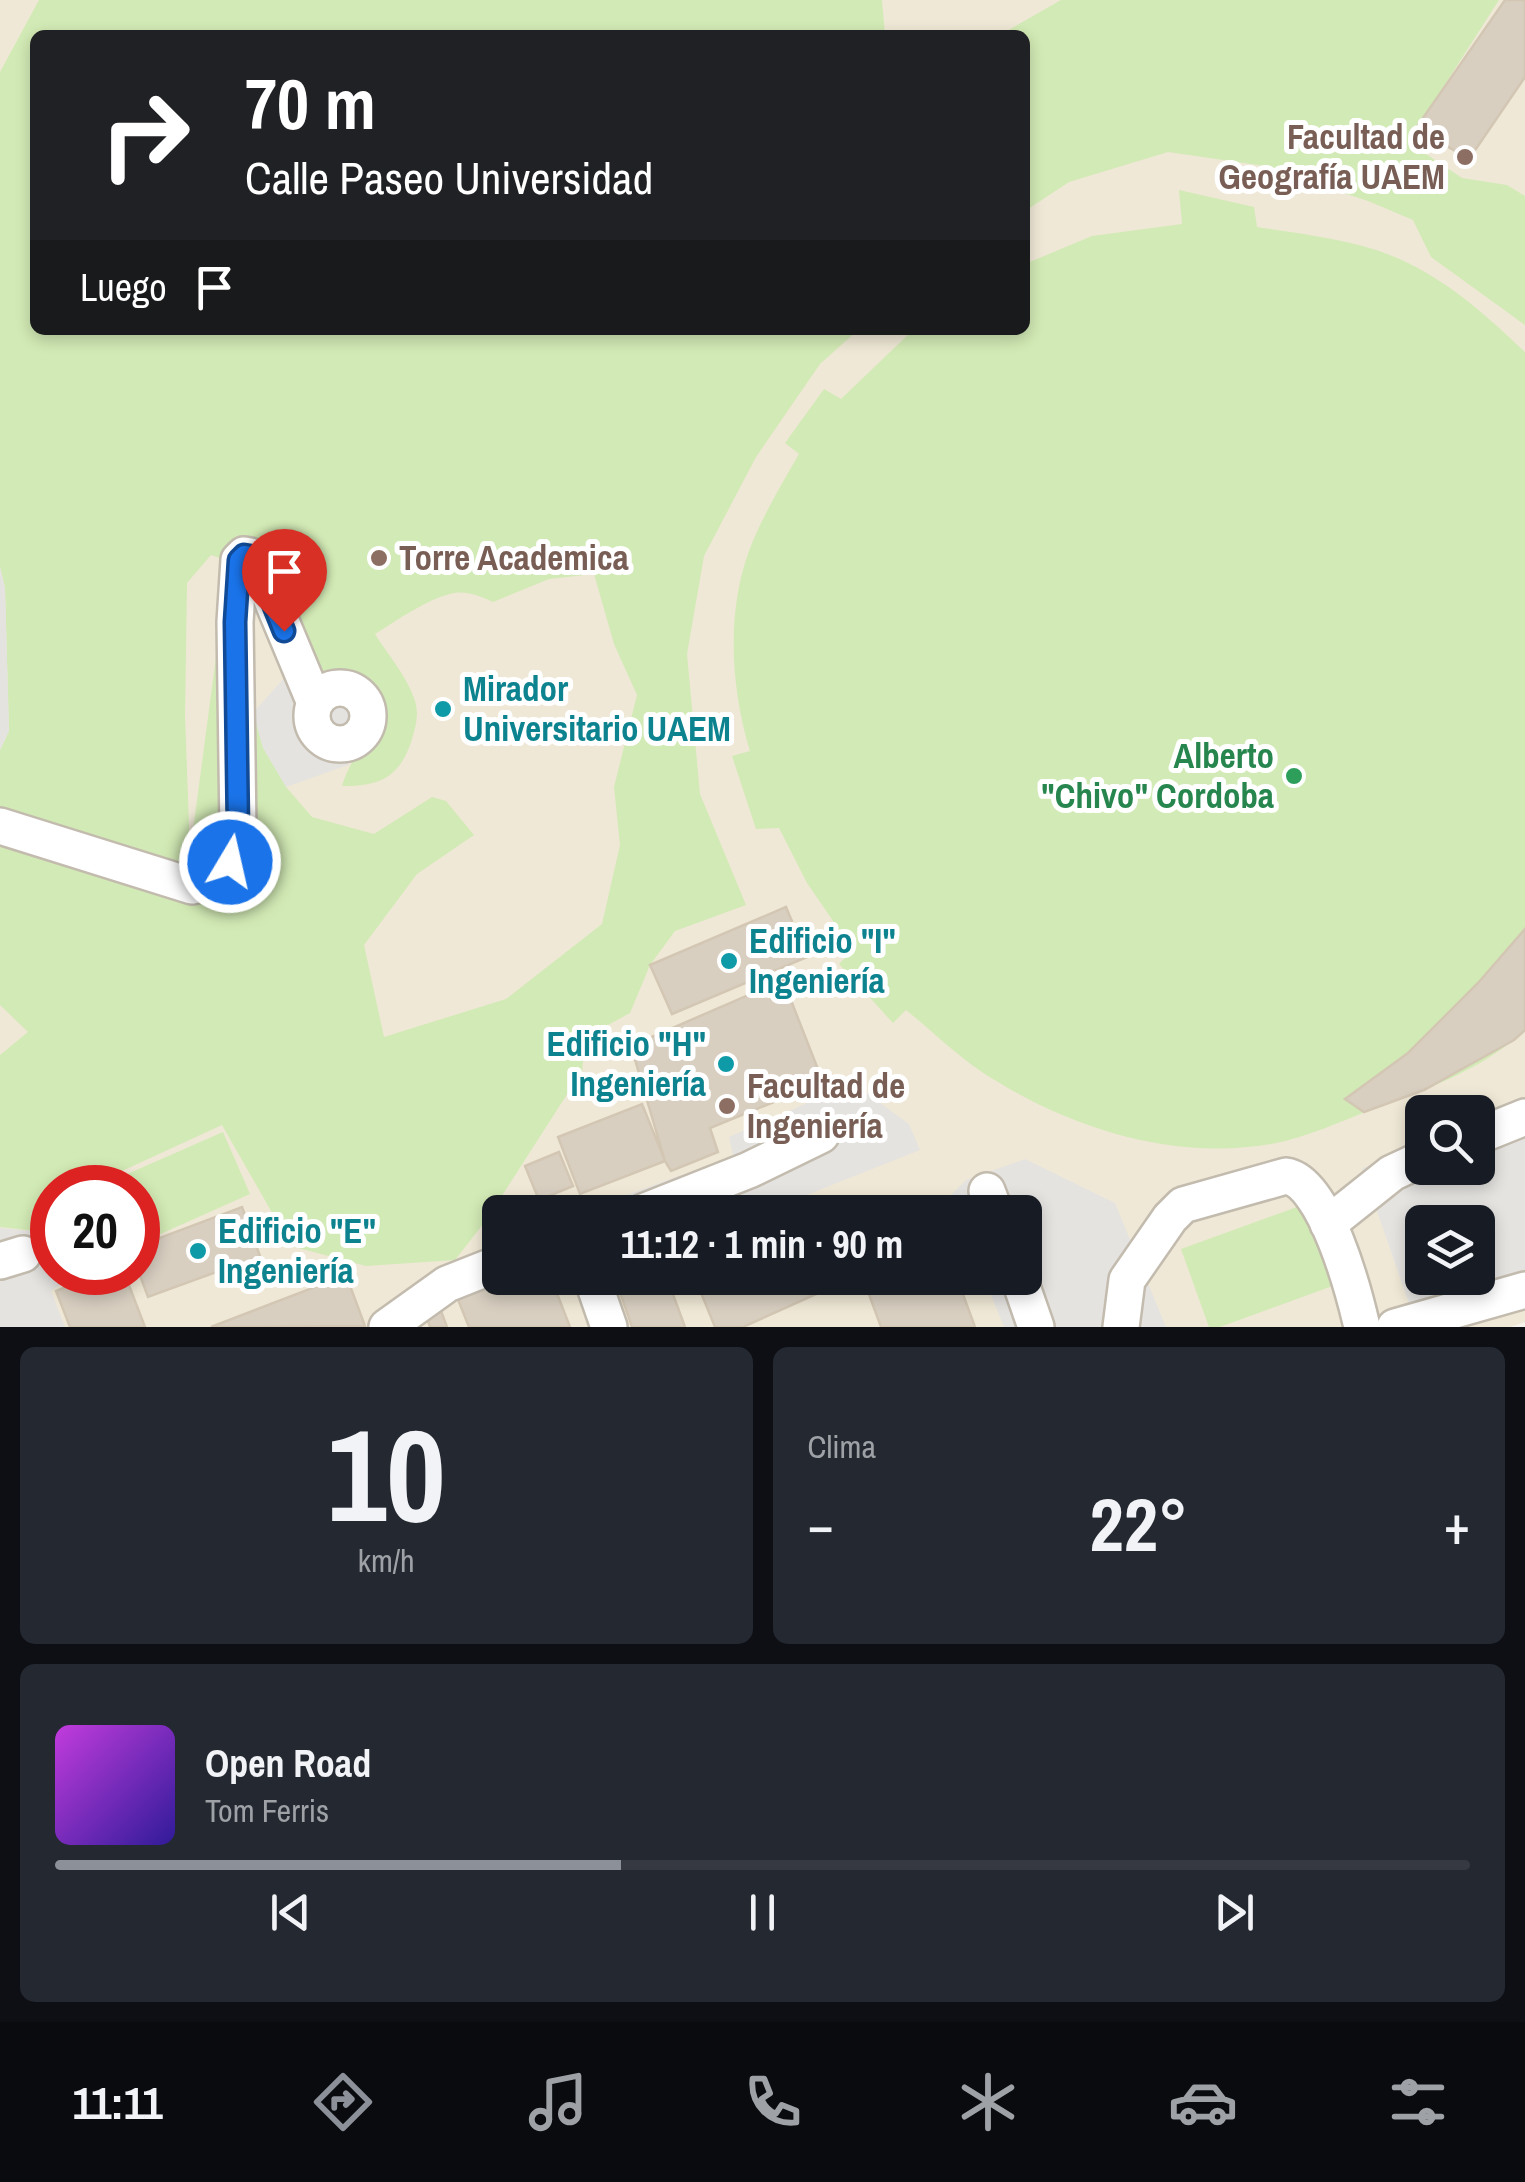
<!DOCTYPE html>
<html lang="es">
<head>
<meta charset="utf-8">
<style>
	:root { --surface:#171b24; --page:#242831; --text:#f1f3f6; --muted:#9ea1a6; --line:#363941; --accent:#8c9099 }
	body { margin:0; font-family:"Archivo Narrow",sans-serif; background:var(--page); color:var(--text); height:100vh; display:flex; flex-direction:column; font-size:38px; white-space:nowrap }
	* { box-sizing:border-box; margin:0 }
	p { font-size:32px; color:var(--muted) }
	.icon { flex:none; width:55px; height:55px; fill:none; stroke:currentColor; stroke-width:2; stroke-linecap:round; stroke-linejoin:round }
	.map { position:relative; height:1327px; overflow:hidden }
	.details { display:flex; flex-direction:column; gap:20px; padding:20px; background:#0d0f14; flex:1 }
	.details>* { flex:none }
	.top-card { position:absolute; left:30px; top:30px; width:1000px; height:305px; border-radius:15px; box-shadow:0 5px 15px #0003; background:#202124; color:#fff; overflow:hidden }
	.controls { position:absolute; left:1405px; top:1095px; display:grid; gap:20px }
	.controls a { display:grid; place-items:center; width:90px; height:90px; border-radius:15px; background:var(--surface); box-shadow:0 5px 15px #0003; font-size:50px }
	.speed { position:absolute; left:30px; top:1165px; display:flex; gap:20px; font-size:50px; font-weight:700; text-align:center }
	.speed>* { display:grid; place-content:center; width:130px; height:130px; border-radius:50%; background:var(--surface); box-shadow:0 5px 15px #0003; line-height:1 }
	.speed .limit { border:15px solid #d22; background:#fff; color:#111 }
	.pin { position:absolute; display:grid; place-items:center; width:85px; height:85px; color:#fff; margin:-102px -42px; border-radius:50% 50% 50% 0; rotate:-45deg; box-shadow:0 0 10px #0007 }
	.pin .icon { rotate:45deg }
	.me { position:absolute; width:110px; margin:-55px; rotate:9deg; stroke-linejoin:round; filter:drop-shadow(0 0 8px #0008) }
	.turn { display:flex; align-items:center; gap:35px; height:210px; padding:0 50px; font-size:45px }
	.turn .icon { width:130px; height:130px; stroke-width:2.5 }
	.turn b { display:block; font-size:70px; line-height:85px }
	.then { display:flex; align-items:center; height:95px; padding:0 50px; background:#0003; gap:20px; font-size:38px }
	.big { font-size:75px; font-weight:800; line-height:1.1 }
	.details .tile { flex:1; display:flex; flex-direction:column; justify-content:center; gap:15px; min-width:0; padding:0 35px; border-radius:15px; background:var(--page) }
	.details .dial { align-items:center; gap:0 }
	.dial b { font-size:130px; line-height:1 }
	.song { display:flex; align-items:center; gap:30px }
	.cover { width:120px; height:120px; border-radius:15px; background:linear-gradient(135deg,hsl(290 70% 55%),hsl(250 70% 35%)) }
	.played { height:10px; border-radius:5px; background:linear-gradient(90deg,var(--accent) 40%,var(--line) 40%) }
	.keys { display:flex; justify-content:space-around; direction:ltr }
	.heat { display:flex; justify-content:space-between; align-items:center; font-size:55px; direction:ltr }
	.details .tiles { flex:1; display:grid; gap:20px; grid-template-columns:1fr 1fr }
	.tile:last-child { grid-column:span 2 }
	.trip { position:absolute; left:482px; top:1195px; width:560px; height:100px; border-radius:15px; background:var(--surface); box-shadow:0 5px 15px #0003; font-weight:800; line-height:100px; text-align:center }
	.tab-bar { display:flex; height:160px; justify-content:space-around; align-items:center; background:#090b0e; color:var(--muted) }
	.tab-bar .icon { width:70px; height:70px }
	.tab-bar .on { color:var(--accent) }
	.tab-bar b { font-size:45px; color:var(--text) }
	.map>svg:first-child { display:block }
	.education { fill:#efe8d6; fill-rule:evenodd }
	.green { fill:#d2eab5; fill-rule:evenodd }
	.parking { fill:#e5e3e0; fill-rule:evenodd }
	.building { fill:#d8cfc1; stroke:#d3c7b4; stroke-width:2.5 }
	.lines { fill:none; stroke-linecap:round; stroke-linejoin:round }
	.minor-casing { stroke:#c2bbae; stroke-width:40 }
	.minor { stroke:#fff; stroke-width:35 }
	.route-casing { stroke:#114b97; stroke-width:25 }
	.route { stroke:#1a73e8; stroke-width:18 }
	.education-dot { fill:#8d6e63; stroke:#fff; stroke-width:4 }
	.culture-dot { fill:#0f9aa8; stroke:#fff; stroke-width:4 }
	.leisure-dot { fill:#2e9e5b; stroke:#fff; stroke-width:4 }
	.labels { text-anchor:middle; stroke-width:10; stroke-linejoin:round; paint-order:stroke }
	.education-label { font-size:35px; font-weight:bold; fill:#785e54; stroke:#fff; text-anchor:start }
	.culture-label { font-size:35px; font-weight:bold; fill:#0d838f; stroke:#fff; text-anchor:start }
	.leisure-label { font-size:35px; font-weight:bold; fill:#27864d; stroke:#fff; text-anchor:end }
</style>
</head>
<body>
<div class="map">
<svg width="1525" height="1327" viewBox="0 0 1525 1327">
	<rect width="100%" height="100%" fill="#f6f3ec"/>
	<path class="education" d="M0 0H1525V1322L1510 1327H0ZM35 35H1025V330H35ZM1422 1112H1478V1168H1422ZM52 1188H138V1272H52ZM500 1212H1025V1278H500ZM1422 1222H1478V1278H1422Z"/>
	<path class="green" d="M39 0H882L885 35H35V330H858L820 364 756 457 704 556 687 654 700 794 746 905 675 931 650 965 630 1013 586 1037 582 1071 487 1219 455 1260 366 1266 291 1246 222 1125 98 1182 100 1187 52 1188V1233L0 1227V1055L28 1032 0 1005V750L9 731 5 588 0 567V72ZM211 555 244 566 284 678H363C393 725 354 744 342 786 380 787 401 776 412 739 416 725 419 715 415 701 407 676 388 655 375 634 396 621 430 597 454 593 468 591 482 597 493 602L549 579 594 574 614 644 637 695 614 787 620 845 602 924 506 999 384 1037 364 945 417 874 474 835 446 801 432 797 374 834 312 817 286 787 220 627 190 853 185 715 187 583Z
		M1061 0H1499L1408 142 1462 178 1507 185 1525 196V325L1431 257 1413 220 1368 201 1258 165 1168 152 1069 182 1025 211V35H1000Z
		M1179 190 1254 207 1257 227C1306 235 1362 240 1408 263 1453 285 1489 318 1525 352V1030C1486 1067 1429 1089 1378 1107 1344 1120 1306 1138 1271 1144 1170 1161 1066 1127 982 1072 955 1054 931 1030 906 1010L893 1023 839 964 853 950 807 883 779 828 756 829 732 756 750 751C731 689 726 613 749 551 762 517 781 485 799 454L785 443 824 389 841 399 913 330H1025V264L1092 236 1182 224Z
		M223 1132 250 1194 138 1244V1188L111 1187 109 1182Z
		M1308 1203 1338 1284 1220 1327H1209L1181 1249Z"/>
	<path class="parking" d="M0 567 5 588 9 731 0 750Z
		M332 672 363 678 375 697 374 721 362 750 348 765 286 787 263 748 253 713 284 678 298 679Z
		M853 1083 909 1124 920 1150 764 1212H607L603 1204 681 1175 696 1180 735 1164 729 1137Z
		M1525 1122V1281L1413 1315 1362 1168 1422 1152V1168H1478V1138ZM1422 1222H1478V1278H1422Z
		M1025 1159 1115 1203 1166 1327H1004L984 1278H1025V1212H958L951 1195 966 1180Z
		M0 1228 52 1233V1272L67 1273 66 1281 51 1291 65 1327H0Z"/>
	<path class="building" d="M1505 0H1525V77L1469 159 1416 128Z
		M786 907 807 957 672 1014 650 965Z
		M1525 929V1030L1514 1040 1424 1090 1364 1112 1345 1099 1408 1053 1478 983Z
		M783 980 823 1082 710 1128 718 1152 671 1171 665 1161 631 1046Z
		M642 1104 665 1161 580 1194 558 1137Z
		M559 1152 573 1186 539 1200 525 1166Z
		M790 1202 795 1212H768Z
		M242 1207 260 1256 148 1297 138 1270V1246Z
		M102 1272 109 1287 127 1280 145 1327H70L56 1291Z
		M346 1275 365 1326 211 1327Z
		M500 1278H551L570 1327H469L455 1292Z
		M615 1278H667L685 1327H632Z
		M695 1278H820L825 1290 743 1327H715Z
		M863 1278H957L975 1327H881Z
		M441 1311 447 1327H430L427 1318Z"/>
	<g class="lines">
		<g class="minor-casing">
			<path id="minor" d="M312 716a28 28 0 1 1 56 0a28 28 0 1 1-56 0Z
				M0 826 192 886C222 878 235 861 238 830L235 622 239 560 244 555 250 556 257 564 315 703
				M1478 1136 1525 1117
				M987 1191 995 1212
				M643 1212 749 1170 821 1135
				M1328 1224 1392 1173 1422 1159
				M0 1261 23 1254
				M592 1278 609 1327
				M1019 1278 1036 1327
				M387 1327 447 1284 500 1263
				M1121 1327 1127 1280 1170 1218 1183 1205 1286 1176C1325 1181 1354 1292 1362 1327
				M1395 1327 1525 1290"/>
		</g>
		<use href="#minor" class="minor"/>
	</g>
	<g class="lines">
		<g class="route-casing">
			<path id="route" d="M230 862 238 830 235 622 239 560 244 555 250 556 257 564 284 631"/>
		</g>
		<use href="#route" class="route"/>
	</g>
	<g class="education-dot">
		<circle cx="1465" cy="157" r="10"/>
		<circle cx="379" cy="558" r="10"/>
		<circle cx="727" cy="1106" r="10"/>
	</g>
	<g class="culture-dot">
		<circle cx="443" cy="709" r="10"/>
		<circle cx="729" cy="961" r="10"/>
		<circle cx="726" cy="1064" r="10"/>
		<circle cx="198" cy="1251" r="10"/>
	</g>
	<circle class="leisure-dot" cx="1294" cy="776" r="10"/>
	<g class="labels">
		<g class="education-label">
			<text x="1445" y="149" text-anchor="end">Facultad de<tspan x="1445" dy="40">Geografía UAEM</tspan></text>
			<text x="399" y="570">Torre Academica</text>
			<text x="747" y="1098">Facultad de<tspan x="747" dy="40">Ingeniería</tspan></text>
		</g>
		<g class="culture-label">
			<text x="463" y="701">Mirador<tspan x="463" dy="40">Universitario UAEM</tspan></text>
			<text x="749" y="953">Edificio "I"<tspan x="749" dy="40">Ingeniería</tspan></text>
			<text x="706" y="1056" text-anchor="end">Edificio "H"<tspan x="706" dy="40">Ingeniería</tspan></text>
			<text x="218" y="1243">Edificio "E"<tspan x="218" dy="40">Ingeniería</tspan></text>
		</g>
		<g class="leisure-label">
			<text x="1274" y="768">Alberto<tspan x="1274" dy="40">"Chivo" Cordoba</tspan></text>
		</g>
	</g>
</svg>
<div class="controls">
<a><svg class="icon" aria-label="search" viewBox="0 0 24 24"><circle cx="10" cy="10" r="6"/><path d="M15 15l6 6"/></svg></a>
<a><svg class="icon" aria-label="layers" viewBox="0 0 24 24"><path d="M12 4l9 5-9 5-9-5zM3 14l9 5 9-5"/></svg></a>
</div>
<div class="speed"><div class="limit">20</div></div>
<div class="pin" style="left:284px;top:631px;background:#d93025"><svg class="icon" aria-label="arrive" viewBox="0 0 24 24"><path d="M6 21V4h12l-3 4 3 4H6"/></svg></div>
<svg class="me" style="left:230px;top:862px" viewBox="-20 -20 40 40"><circle r="17" fill="#1a73e8" stroke="#fff" stroke-width="3"/><path d="M0-11L8 9 0 5-8 9z" fill="#fff"/></svg>
<div class="trip">11:12 · 1 min · 90 m</div>
<div class="top-card">
<div class="turn"><svg class="icon" aria-label="right" viewBox="0 0 24 24"><path d="M7 20v-9h11M14 6l5 5-5 5"/></svg><div><b>70 m</b>Calle Paseo Universidad</div></div>
<div class="then">Luego<svg class="icon" aria-label="arrive" viewBox="0 0 24 24"><path d="M6 21V4h12l-3 4 3 4H6"/></svg></div>
</div>
</div>
<section class="details">
<div class="tiles">
<div class="tile dial"><b>10</b><p>km/h</p></div>
<div class="tile"><p>Clima</p>
<div class="heat"><a>−</a><b class="big">22°</b><a>+</a></div>
</div>
<div class="tile">
<div class="song"><i class="cover"></i><div><b>Open Road</b><p>Tom Ferris</p></div></div>
<div class="played"></div>
<div class="keys"><svg class="icon" aria-label="previous" viewBox="0 0 24 24"><path d="M18 5L8 12l10 7zM5 5v14"/></svg><svg class="icon" aria-label="pause" viewBox="0 0 24 24"><path d="M8 5v14M16 5v14"/></svg><svg class="icon" aria-label="next" viewBox="0 0 24 24"><path d="M6 5l10 7-10 7zM19 5v14"/></svg></div>
</div>
</div>
</section>
<nav class="tab-bar">
<b>11:11</b>
<svg class="icon on" aria-label="directions" viewBox="0 0 24 24"><path d="M12 3l9 9-9 9-9-9zM9 14v-3h6M13 9l2 2-2 2"/></svg>
<svg class="icon" aria-label="music" viewBox="0 0 24 24"><path d="M9 18V5l10-2v13"/><circle cx="6" cy="18" r="3"/><circle cx="16" cy="16" r="3"/></svg>
<svg class="icon" aria-label="phone" viewBox="0 0 24 24"><path d="M5 4h4l2 5-3 2q2 4 5 5l2-3 5 2v4C11 20 4 13 5 4z"/></svg>
<svg class="icon" aria-label="climate" viewBox="0 0 24 24"><path d="M12 3v18M4 7l16 10M4 17L20 7"/></svg>
<svg class="icon" aria-label="car" viewBox="0 0 24 24"><path d="M5 17H2v-5l4-1 3-4h7l3 4 3 1v5h-3M9 17h6M6 11h13"/><circle cx="7" cy="17" r="2"/><circle cx="17" cy="17" r="2"/></svg>
<svg class="icon" aria-label="filters" viewBox="0 0 24 24"><path d="M4 7h16M4 17h16"/><circle cx="9" cy="7" r="2"/><circle cx="15" cy="17" r="2"/></svg>
</nav>
</body>
</html>
